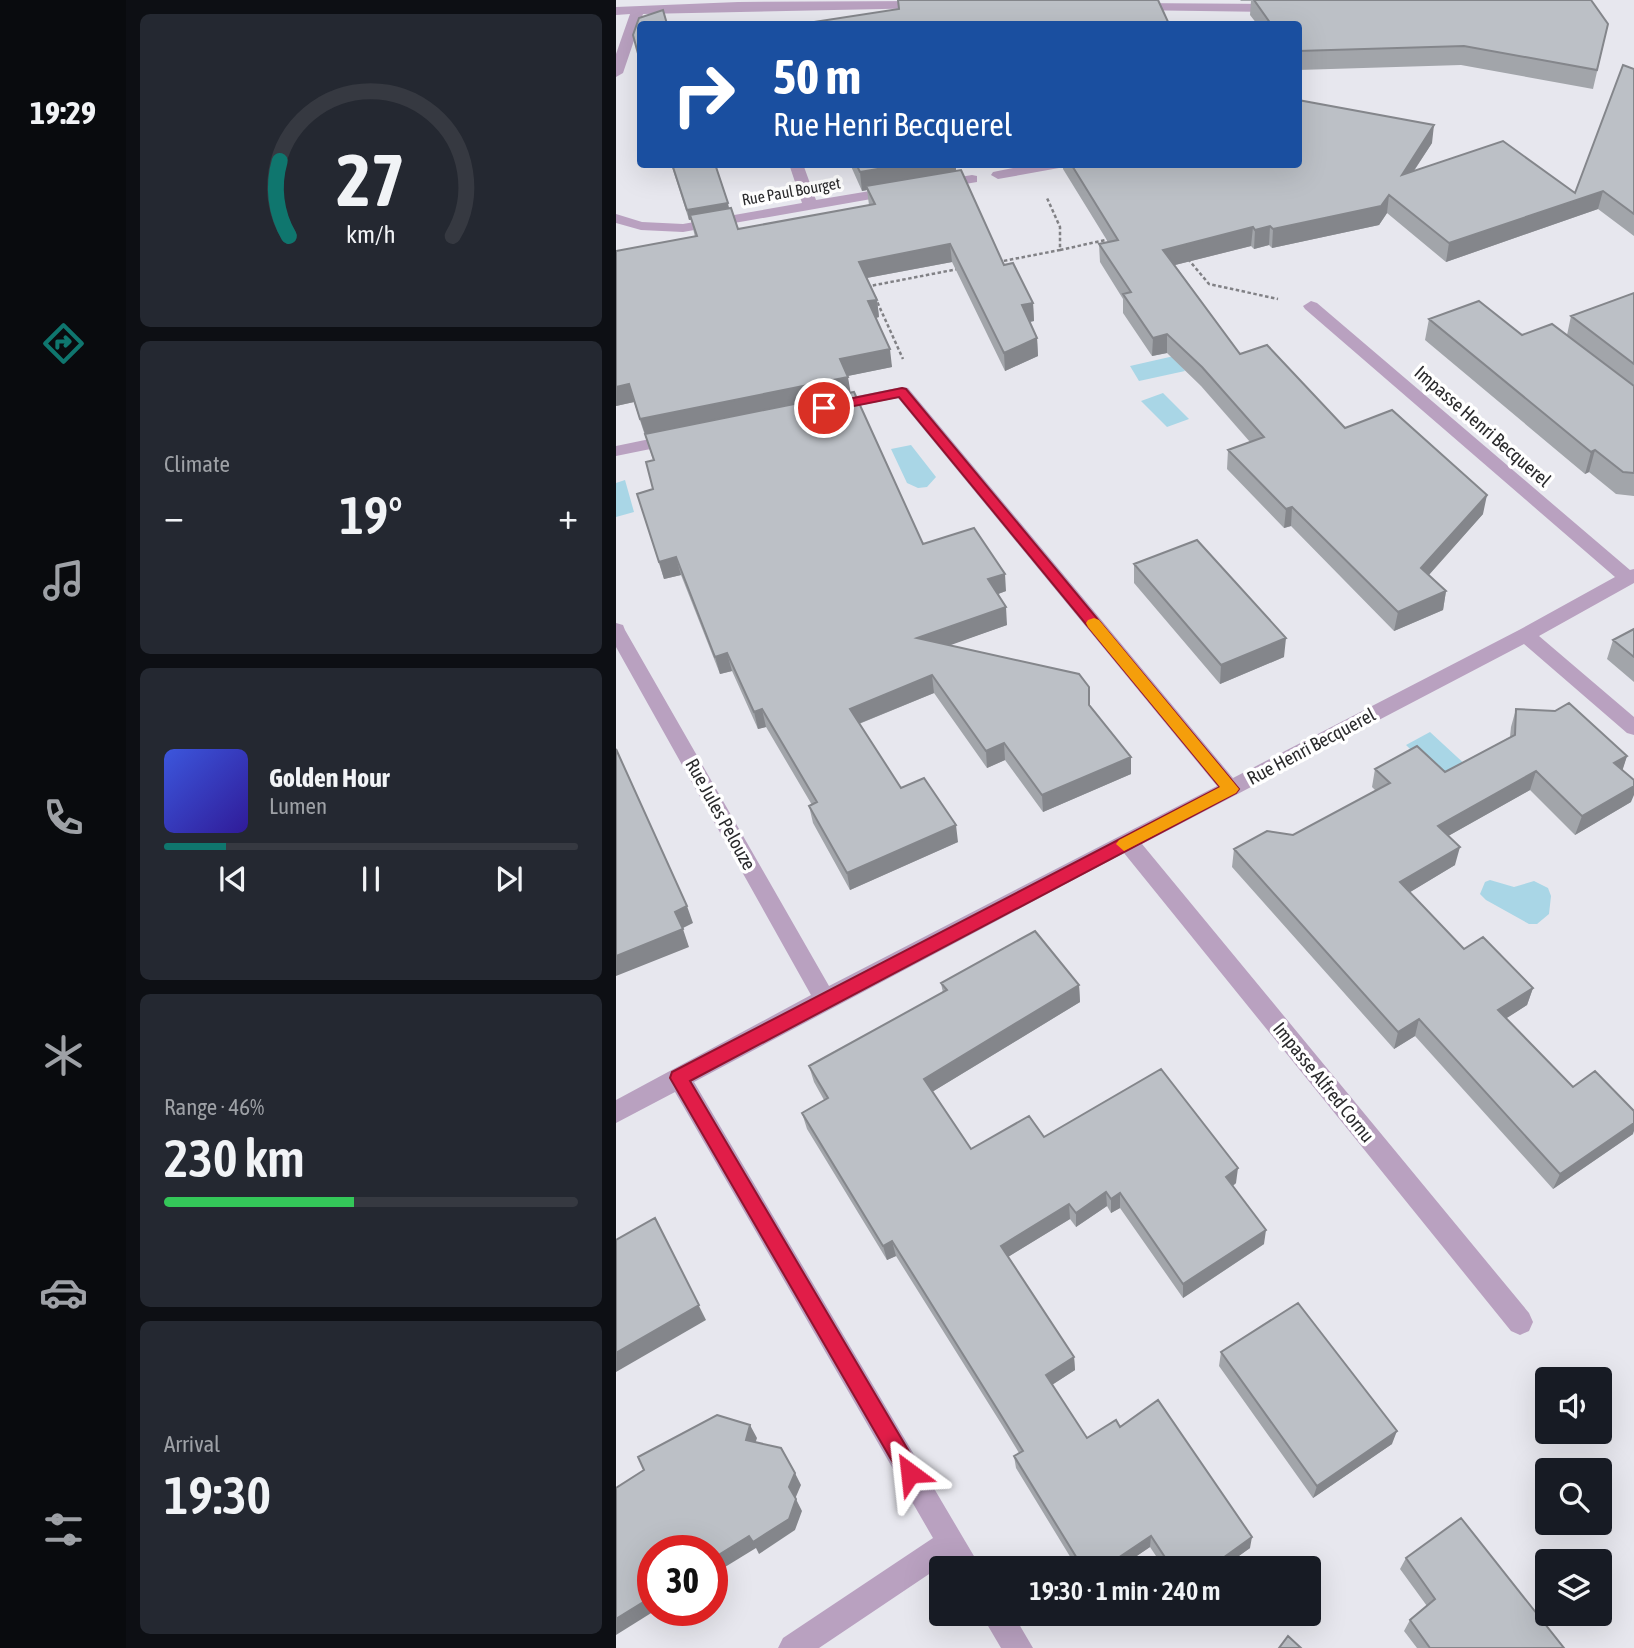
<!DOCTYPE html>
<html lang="en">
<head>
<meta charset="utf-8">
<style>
	:root { --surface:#171b24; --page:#242831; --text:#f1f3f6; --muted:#9ea1a6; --line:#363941; --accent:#0f766e }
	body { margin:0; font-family:"Asap Condensed",sans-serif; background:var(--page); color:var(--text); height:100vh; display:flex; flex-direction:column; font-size:26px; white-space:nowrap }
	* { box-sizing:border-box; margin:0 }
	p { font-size:23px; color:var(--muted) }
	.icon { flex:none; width:38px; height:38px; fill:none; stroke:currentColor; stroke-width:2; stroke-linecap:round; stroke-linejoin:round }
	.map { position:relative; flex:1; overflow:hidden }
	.panel { display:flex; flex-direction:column; gap:14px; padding:14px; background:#0d0f14; width:490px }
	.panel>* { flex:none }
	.hud { position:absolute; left:21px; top:21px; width:665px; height:147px; border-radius:7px; box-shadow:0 7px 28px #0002; background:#1a4fa0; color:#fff; overflow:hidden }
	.fabs { position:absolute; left:919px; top:1367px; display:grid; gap:14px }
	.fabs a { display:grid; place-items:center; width:77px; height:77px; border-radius:7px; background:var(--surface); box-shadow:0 7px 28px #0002; font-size:35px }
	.speed { position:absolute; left:21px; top:1535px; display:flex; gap:14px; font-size:35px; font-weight:700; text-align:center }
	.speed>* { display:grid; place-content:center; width:91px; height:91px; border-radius:50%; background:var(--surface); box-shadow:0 7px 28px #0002; line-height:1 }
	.speed .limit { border:10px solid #d22; background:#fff; color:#111 }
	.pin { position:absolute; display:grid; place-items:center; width:60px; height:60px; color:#fff; margin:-30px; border:4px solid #fff; border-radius:50%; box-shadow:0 2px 7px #0007 }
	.me { position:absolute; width:77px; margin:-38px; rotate:330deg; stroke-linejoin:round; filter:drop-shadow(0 0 5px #0008) }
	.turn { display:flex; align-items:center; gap:24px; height:147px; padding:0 21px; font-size:32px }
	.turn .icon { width:91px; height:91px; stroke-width:2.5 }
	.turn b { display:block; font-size:49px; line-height:60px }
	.big { font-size:52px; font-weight:600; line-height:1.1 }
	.panel .widget { flex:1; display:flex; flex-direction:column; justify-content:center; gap:10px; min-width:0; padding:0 24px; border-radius:10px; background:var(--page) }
	.panel .dial { align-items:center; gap:0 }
	.dial svg { height:182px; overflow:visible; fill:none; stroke:var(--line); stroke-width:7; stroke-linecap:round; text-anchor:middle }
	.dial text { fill:var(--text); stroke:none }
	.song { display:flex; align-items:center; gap:21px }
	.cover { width:84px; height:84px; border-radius:10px; background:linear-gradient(135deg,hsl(230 70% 55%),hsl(250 70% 35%)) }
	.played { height:7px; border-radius:4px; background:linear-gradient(90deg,var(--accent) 15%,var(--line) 15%) }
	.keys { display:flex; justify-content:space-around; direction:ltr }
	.heat { display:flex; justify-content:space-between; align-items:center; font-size:38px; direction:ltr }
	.charge { height:10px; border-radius:5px; background:linear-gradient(90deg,#34c759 46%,var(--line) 0) }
	.trip { position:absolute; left:313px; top:1556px; width:392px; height:70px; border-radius:7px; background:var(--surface); box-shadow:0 7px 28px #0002; font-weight:600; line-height:70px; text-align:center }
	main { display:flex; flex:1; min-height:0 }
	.menu { display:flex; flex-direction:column; width:126px; justify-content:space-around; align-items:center; background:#090b0e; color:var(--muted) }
	.menu .icon { width:49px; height:49px }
	.menu .on { color:var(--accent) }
	.menu b { font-size:32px; color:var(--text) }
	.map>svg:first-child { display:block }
	.water { fill:#a9d6e6 }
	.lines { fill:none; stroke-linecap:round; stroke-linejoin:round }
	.path { stroke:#818185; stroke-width:2.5; stroke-dasharray:3.5 2.5; stroke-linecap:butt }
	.minor { fill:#b9a1c0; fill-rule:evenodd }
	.wall { fill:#a2a5aa }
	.shaded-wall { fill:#84868b }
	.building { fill:#bcc0c6; stroke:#84868b; stroke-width:2 }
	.route { fill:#e11d48; stroke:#92132f; stroke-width:2 }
	.slow { fill:#f59e0b }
	.labels { text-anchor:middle; stroke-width:7; stroke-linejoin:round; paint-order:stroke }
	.far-street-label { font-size:16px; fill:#2b2b2d; stroke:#fff }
	.street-label { font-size:19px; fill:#2b2b2d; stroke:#fff }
</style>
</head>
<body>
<main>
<nav class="menu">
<b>19:29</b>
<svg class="icon on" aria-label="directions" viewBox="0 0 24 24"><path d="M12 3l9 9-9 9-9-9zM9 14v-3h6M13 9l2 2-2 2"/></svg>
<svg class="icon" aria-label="music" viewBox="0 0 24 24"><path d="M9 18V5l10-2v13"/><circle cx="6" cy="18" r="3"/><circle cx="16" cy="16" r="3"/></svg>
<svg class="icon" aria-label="phone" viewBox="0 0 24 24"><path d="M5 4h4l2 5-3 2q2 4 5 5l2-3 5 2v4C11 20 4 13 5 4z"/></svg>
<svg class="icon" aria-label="climate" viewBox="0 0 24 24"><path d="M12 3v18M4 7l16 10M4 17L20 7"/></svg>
<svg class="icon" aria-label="car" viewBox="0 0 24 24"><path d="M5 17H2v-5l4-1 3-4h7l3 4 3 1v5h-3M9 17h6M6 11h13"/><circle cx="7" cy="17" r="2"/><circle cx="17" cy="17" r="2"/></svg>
<svg class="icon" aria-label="filters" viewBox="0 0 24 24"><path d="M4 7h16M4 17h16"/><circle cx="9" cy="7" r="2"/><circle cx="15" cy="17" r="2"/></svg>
</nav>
<section class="panel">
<div class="widget dial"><svg viewBox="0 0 100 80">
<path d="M14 69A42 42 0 1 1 86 69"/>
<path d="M14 69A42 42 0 0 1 10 36" stroke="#0f766e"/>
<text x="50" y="56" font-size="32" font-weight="700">27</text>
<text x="50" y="72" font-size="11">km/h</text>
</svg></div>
<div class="widget"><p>Climate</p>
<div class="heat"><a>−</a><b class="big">19°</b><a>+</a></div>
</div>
<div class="widget">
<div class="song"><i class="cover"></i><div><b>Golden Hour</b><p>Lumen</p></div></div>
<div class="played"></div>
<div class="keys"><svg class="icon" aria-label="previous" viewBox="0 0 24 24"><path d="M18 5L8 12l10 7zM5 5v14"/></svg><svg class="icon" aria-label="pause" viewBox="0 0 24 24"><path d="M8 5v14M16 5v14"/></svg><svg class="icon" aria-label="next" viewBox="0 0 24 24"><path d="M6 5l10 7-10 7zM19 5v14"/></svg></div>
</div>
<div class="widget"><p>Range · 46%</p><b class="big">230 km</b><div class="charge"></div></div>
<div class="widget"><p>Arrival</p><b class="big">19:30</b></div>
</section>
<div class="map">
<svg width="1018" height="1648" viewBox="0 0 1018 1648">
	<rect width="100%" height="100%" fill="#e7e7ee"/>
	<path class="water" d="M558 356 569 371 523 381 514 366Z
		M547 393 573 419 551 427 525 401Z
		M295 445 320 477 311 487 302 488 291 483 275 449Z
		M9 480 18 512 0 517V483Z
		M814 732 853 768C824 785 810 764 790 745Z
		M874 880 898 887 918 881 932 888 935 896 933 914 921 924H913L870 900 864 894 869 882Z"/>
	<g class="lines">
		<path class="path" d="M444 250 494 239
			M572 259 593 284 662 299
			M382 262 444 250V227L431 198
			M255 289 254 286 342 269
			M259 297 287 359"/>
		<path class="minor" d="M310 1 314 2V8L27 14 7 73 0 77V54L14 14 0 15V7L122 2Z
			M517 3 663 4 669 8 663 12 513 10 511 7Z
			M173 164H187L200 200 278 187 285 191 278 195 67 232 25 230 0 223V214L26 222 67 224 186 203Z
			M417 164H450L443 168 382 179 375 175 377 172Z
			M356 175 361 176V182L320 189 313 185 320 181Z
			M695 301 701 303 1014 570 1018 569V583L923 636 1018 717V735L1011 733 908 644 526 844 913 1313 917 1322 913 1331 904 1335 895 1331 508 853 78 1082 365 1568H335L331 1562 203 1648H162L167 1638 317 1538 59 1092 0 1123V1100L195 995 0 647V623L7 625 9 630 213 986 601 786 282 398 217 411 209 406 211 402 286 387 292 388 617 778 903 630 999 577 689 309 687 306Z
			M58 434 67 439 64 443 0 456V446Z
			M365 1614H397L417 1648H385Z"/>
	</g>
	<path class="wall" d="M624 0H975L992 24 977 89 845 65 682 70V24H641L634 15 635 1H625Z
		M1018 69V236L982 209 830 262 771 213 763 225 656 248 653 245 638 249 635 246 559 265 624 354 729 428 867 514 813 575 830 591 827 610 778 631 675 526 668 528 611 469 612 450 634 442 585 386 551 353 536 356 507 313V299L484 262 483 244 492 242 447 169V164H682L816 143 798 171 959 193Z
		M55 164H99L113 209 122 229 253 205 251 190 246 191 234 164H340V171L388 265 417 303 418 321 414 322 421 338 422 356 389 371 336 262 251 278 261 300 263 317 260 318 276 367 231 376 234 392 307 544 390 591 382 594 391 625 333 645 473 706 515 774 427 812 389 760 371 768 318 693 243 724 285 788 342 842 234 890 197 823 193 806 196 805 150 727 142 729 116 671 104 674 65 575 48 579 21 494 37 489V460L18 402 0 406 79 237 75 220H73Z
		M1018 293V496L1000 494 973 472 969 474 809 340 813 319 906 335H951L955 316Z
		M518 564 668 657 604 684 518 583Z
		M1018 629V682L991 659 997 640Z
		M900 709 1011 756 1006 770 1015 802 959 835 914 790 832 836 839 865 794 892 848 949 917 988 911 1005 890 1018 957 1087 1017 1134 937 1189 799 1036 778 1049 616 867 618 849 677 835 760 791 756 787 759 769 829 772 894 737 895 727Z
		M325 983 463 985 464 1002 316 1092 355 1149 428 1137 620 1183 617 1186 648 1244 567 1298 504 1208 495 1213 491 1206 460 1227 454 1219 392 1257 458 1357 459 1370 436 1385 471 1438 504 1427 634 1548 606 1568H548L534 1547 503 1568H461L400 1468 398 1456 403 1453 386 1425 280 1256 271 1260 191 1129 186 1113 208 1100 198 1082 193 1066 327 993Z
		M605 1352 776 1444 697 1498 603 1366Z
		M790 1558 948 1648H801L788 1631 794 1620 811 1606 784 1569Z"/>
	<path class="shaded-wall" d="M818 125 816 143 783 193 786 175Z
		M291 164H340V175L250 186 251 190 246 191 244 172Z
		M987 191 982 209 830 262 833 243Z
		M773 195 771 213 763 225 656 248 657 229Z
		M112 203 114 213 73 220 71 210Z
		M654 226 653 245 638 249 639 230Z
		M637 227 635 246 547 268V250Z
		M334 244 336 262 245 279 243 262Z
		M261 300 263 317 255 319 252 301Z
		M417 303 418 321 407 323 406 305Z
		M551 334V353L536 356 537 338Z
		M421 338 422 356 389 371 388 353Z
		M274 349 276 367 227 377 224 359Z
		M232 377 235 395 30 437 24 419Z
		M13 384 18 402 0 406V387Z
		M979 450 973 472 969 474 975 452Z
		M871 495 867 514 802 587 805 568Z
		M676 507 675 526 668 528 670 509Z
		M60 557 65 575 48 579 43 562Z
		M389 574 390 591 374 597 372 579Z
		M830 591 827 610 778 631 782 612Z
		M390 607 391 625 304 656 301 638Z
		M670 638 668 657 604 684 605 665Z
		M111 653 116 671 104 674 99 657Z
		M316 675 318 693 237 726 234 709Z
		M146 709 150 727 142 729 138 712Z
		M388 743 389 760 371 768 370 751Z
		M1011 756 1005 775 998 763Z
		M515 757V774L427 812 426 795Z
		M920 771 914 790 818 844 822 826Z
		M1018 786V795L1015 802 959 835 966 816Z
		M340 825 342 842 234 890 231 873Z
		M844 847 839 865 781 900 784 882Z
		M71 906 77 923 65 929 59 912Z
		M67 929 73 947 0 976V956Z
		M463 985 464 1002 311 1095 308 1079Z
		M917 988 911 1005 877 1027 882 1010Z
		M803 1019 799 1036 778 1049 782 1032Z
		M1018 1123V1131L1017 1134 937 1189 944 1174Z
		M622 1168 620 1183 608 1192 610 1177Z
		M490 1192 491 1206 460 1227V1213Z
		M504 1193V1208L495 1213V1199Z
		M453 1204 454 1219 387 1260 385 1246Z
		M39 1218 90 1320 0 1372V1353Z
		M650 1230 648 1244 567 1298V1284Z
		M276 1241 280 1256 271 1260 267 1246Z
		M458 1357 459 1370 431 1388 430 1375Z
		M134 1425 141 1438 136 1453 130 1440Z
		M781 1431 776 1444 697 1498 701 1486Z
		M179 1473 185 1485 179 1499 173 1487Z
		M180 1499 186 1511 179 1530 143 1554 140 1548 96 1575V1559Z
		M535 1536 534 1547 503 1568H487Z
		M636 1537 634 1548 606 1568H593Z
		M37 1596V1610H40L0 1635V1619Z"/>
	<path class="building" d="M282 0H542L553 24H185L283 9Z
		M638 0H975L992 24 981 70 848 46 682 51V24H655Z
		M47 10 51 24H24V61L17 35 23 18Z
		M1007 65 1018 69V214L987 191 833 243 773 195 765 206 657 229 654 226 639 230 637 227 547 250 624 354 651 345 729 428 776 410 871 495 805 568 830 591 782 612 676 507 670 509 612 450 648 437 586 367 551 334 537 338 507 294 515 292 483 244 502 240 455 164H682V100L818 125 786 175 887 141 959 193Z
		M56 164H99L112 203 71 210Z
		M240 164H291L244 172Z
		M345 170 388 265 397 263 417 303 406 305 421 338 388 353 334 244 243 262 261 300 252 301 274 349 224 359 232 377 24 419 13 384 0 387V251L81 236 74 215 115 208 122 229 259 204 250 186Z
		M1018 293V364L955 316Z
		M863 301 906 335 936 324 1018 386V473L1007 472 979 450 975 452 813 319Z
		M238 392 307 544 358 528 389 574 372 579 390 607 301 638 463 674 473 687V705L515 757 426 795 388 743 370 751 316 675 234 709 285 788 308 778 340 825 231 873 193 806 201 802 146 709 138 712 111 653 99 657 60 557 43 562 21 494 37 489 30 462 38 460 29 434Z
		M581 540 670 638 605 665 518 564Z
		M1018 629V657L997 640Z
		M953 703 1011 756 998 763 1018 780V786L966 816 920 771 822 826 844 847 784 882 848 949 867 937 917 988 882 1010 957 1087 979 1071 1018 1111V1123L944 1174 803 1019 782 1032 618 849 651 831 677 835 774 783 759 769 801 746 829 772 899 735 900 709 939 711Z
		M0 749 71 906 59 912 67 929 0 956Z
		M419 931 463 985 308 1079 355 1149 413 1116 428 1137 545 1069 622 1168 610 1177 650 1230 567 1284 504 1193 495 1199 490 1192 460 1213 453 1204 385 1246 458 1357 430 1375 471 1438 500 1420 504 1427 542 1400 636 1537 593 1568H556L535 1536 487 1568H467L398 1456 407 1451 383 1412 276 1241 267 1246 186 1113 212 1098 193 1066 331 990 325 983Z
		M39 1218 83 1305 0 1353V1240Z
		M682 1303 781 1431 701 1486 605 1352Z
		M101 1415 134 1425 130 1440 165 1448 179 1473 173 1487 180 1499 173 1519 137 1542 133 1536 96 1559V1550H37V1596L0 1619V1488L28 1470 22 1457Z
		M845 1518 948 1648H814L794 1620 819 1599 790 1558Z
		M672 1636 685 1648H663Z"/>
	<path class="route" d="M286 388 290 389 623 789 620 793 74 1081 301 1465 305 1473 301 1480 294 1483 287 1480 54 1078 56 1072 604 787 283 397 208 412 201 408 208 404Z"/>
	<path class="slow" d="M478 618 483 620 623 789 620 793 508 851 500 844 503 840 604 787 472 627 470 623 472 620Z"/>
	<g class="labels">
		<g class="far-street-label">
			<text transform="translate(175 191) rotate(-10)" y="6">Rue Paul Bourget</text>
		</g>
		<g class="street-label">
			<text transform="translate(867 426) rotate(41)" y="7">Impasse Henri Becquerel</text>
			<text transform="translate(695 746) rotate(-28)" y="7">Rue Henri Becquerel</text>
			<text transform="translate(105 814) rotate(61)" y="7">Rue Jules Pelouze</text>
			<text transform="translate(708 1082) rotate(51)" y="7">Impasse Alfred Cornu</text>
		</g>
	</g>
</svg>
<div class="fabs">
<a><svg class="icon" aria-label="sound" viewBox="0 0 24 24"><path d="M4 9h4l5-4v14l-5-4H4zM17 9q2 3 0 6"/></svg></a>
<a><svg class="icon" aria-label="search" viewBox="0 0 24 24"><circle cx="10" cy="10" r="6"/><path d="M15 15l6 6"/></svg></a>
<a><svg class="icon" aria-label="layers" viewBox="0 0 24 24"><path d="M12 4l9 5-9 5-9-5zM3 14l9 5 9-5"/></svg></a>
</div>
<div class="speed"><div class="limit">30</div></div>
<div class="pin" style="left:208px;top:408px;background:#d93025"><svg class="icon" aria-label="arrive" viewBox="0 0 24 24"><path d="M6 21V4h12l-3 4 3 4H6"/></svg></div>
<svg class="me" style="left:294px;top:1473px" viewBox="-20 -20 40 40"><path d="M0-17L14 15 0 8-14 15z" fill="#e11d48" stroke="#fff" stroke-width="4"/></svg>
<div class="trip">19:30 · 1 min · 240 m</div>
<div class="hud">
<div class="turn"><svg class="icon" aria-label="right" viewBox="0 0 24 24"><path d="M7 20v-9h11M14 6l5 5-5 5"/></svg><div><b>50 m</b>Rue Henri Becquerel</div></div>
</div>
</div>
</main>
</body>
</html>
